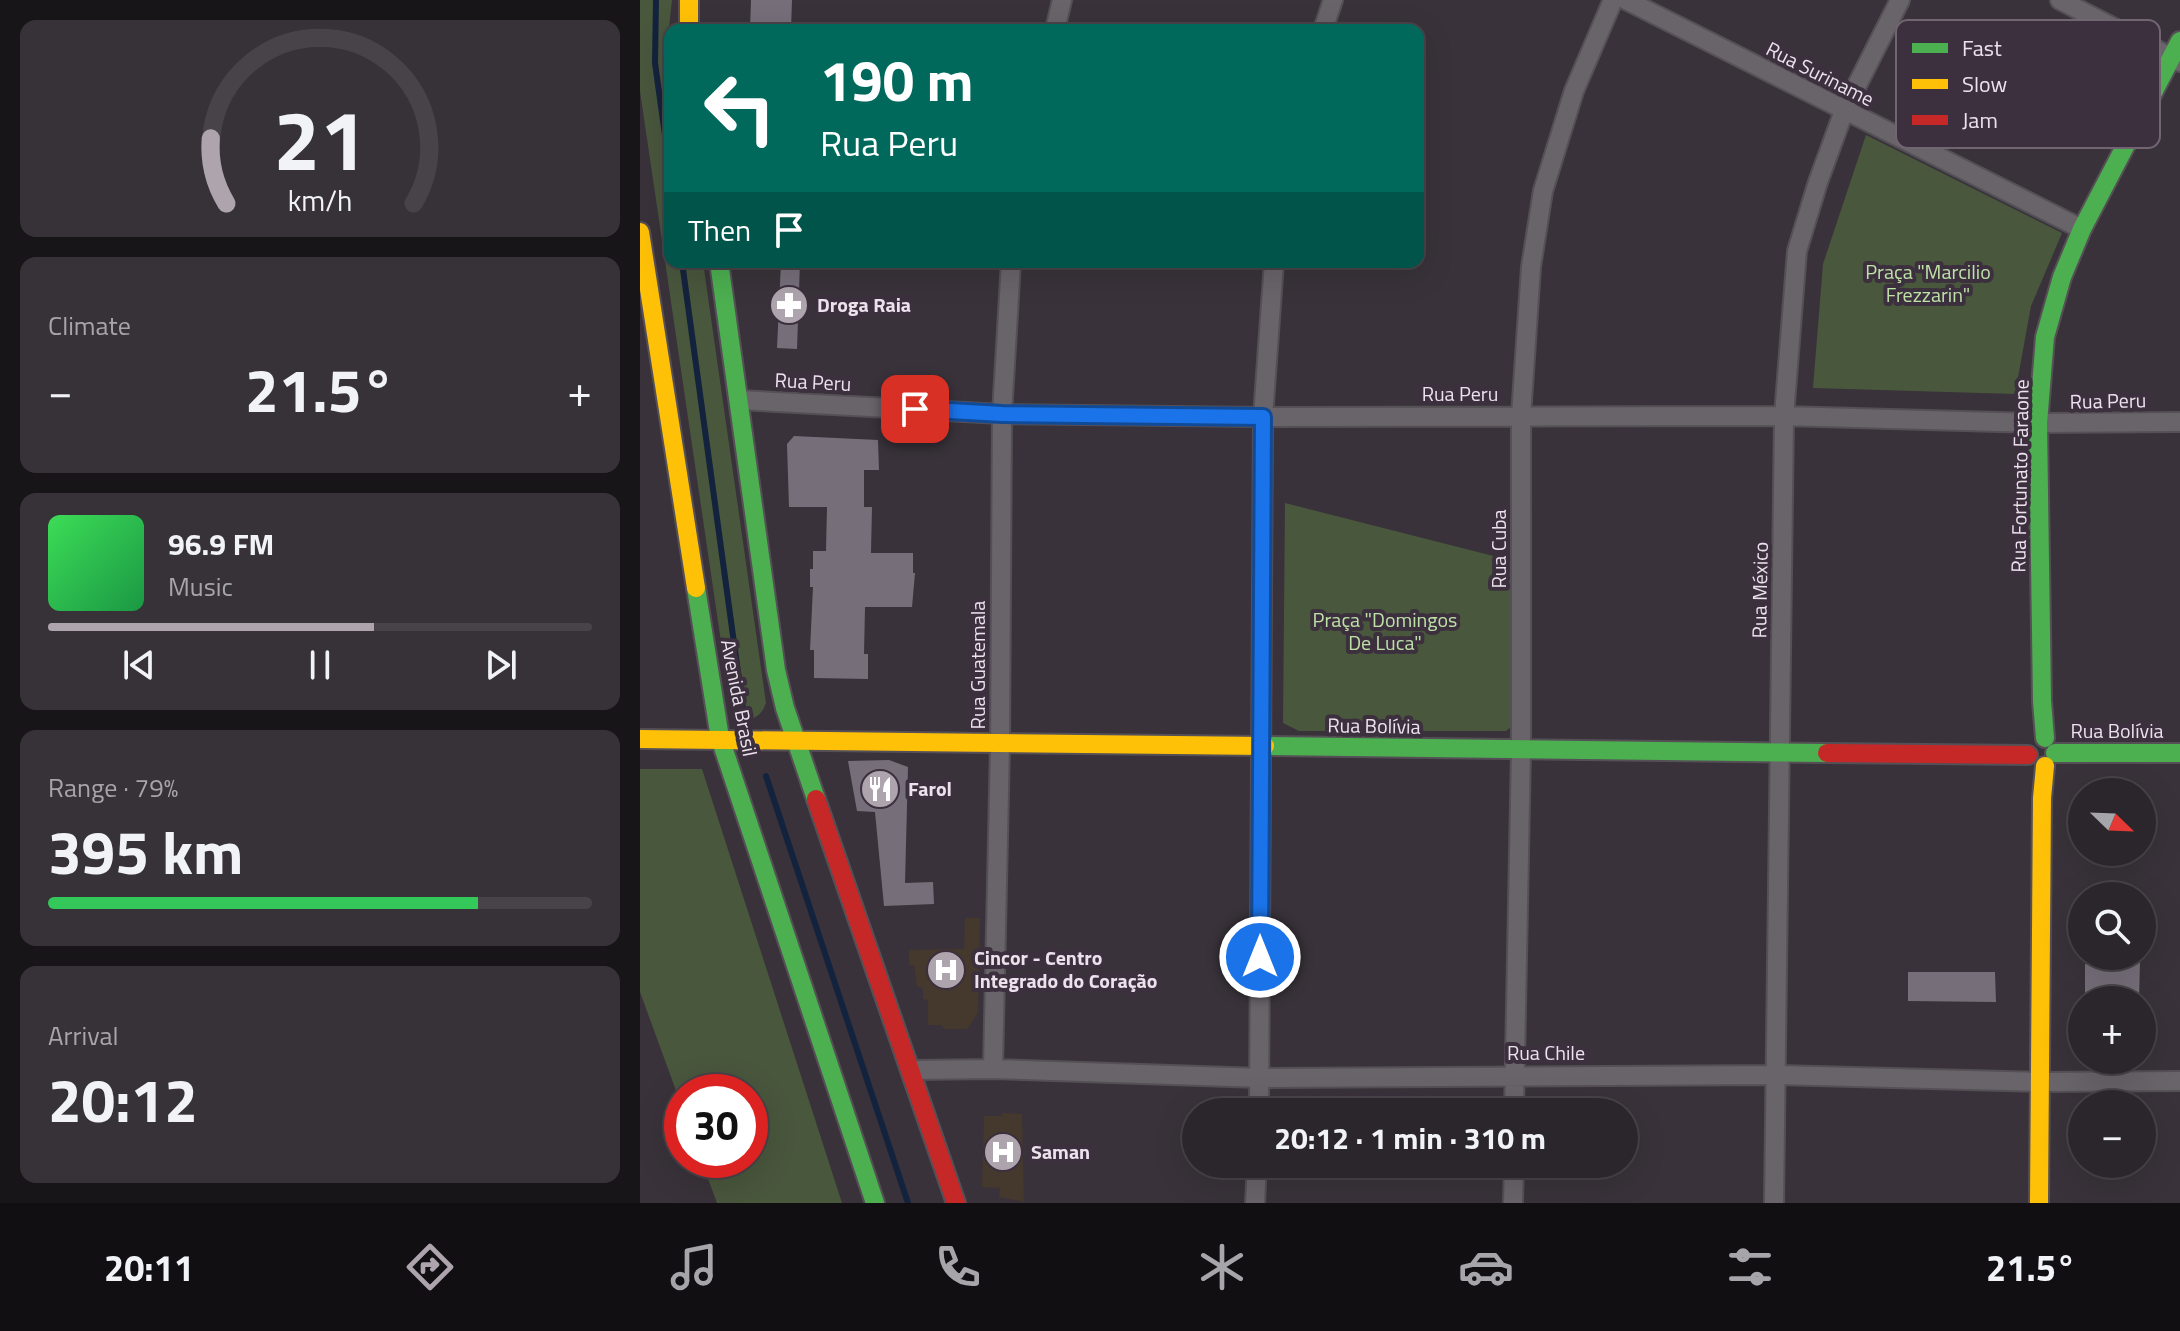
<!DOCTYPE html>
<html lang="en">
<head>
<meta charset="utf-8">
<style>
	:root { --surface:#2b262c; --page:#373238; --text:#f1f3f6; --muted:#a6a5a9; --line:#474348; --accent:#ada4ae }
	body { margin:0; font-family:"Titillium Web",sans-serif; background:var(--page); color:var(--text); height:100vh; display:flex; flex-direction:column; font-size:30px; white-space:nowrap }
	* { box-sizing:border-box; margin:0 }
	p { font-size:26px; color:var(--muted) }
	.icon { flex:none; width:44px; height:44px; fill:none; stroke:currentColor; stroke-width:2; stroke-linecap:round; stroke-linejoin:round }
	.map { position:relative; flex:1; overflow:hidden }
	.details { display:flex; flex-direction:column; gap:20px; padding:20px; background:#181518; width:640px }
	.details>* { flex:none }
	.top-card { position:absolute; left:24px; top:24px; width:760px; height:244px; border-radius:16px; box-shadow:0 8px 32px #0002,0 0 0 2px var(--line); background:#00695c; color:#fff; overflow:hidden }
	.needle { width:52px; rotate:113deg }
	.buttons { position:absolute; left:1428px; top:778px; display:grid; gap:16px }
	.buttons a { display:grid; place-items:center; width:88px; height:88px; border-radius:50%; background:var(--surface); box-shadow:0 8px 32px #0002,0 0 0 2px var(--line); font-size:40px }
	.speed { position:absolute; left:24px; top:1074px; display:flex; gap:16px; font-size:40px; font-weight:700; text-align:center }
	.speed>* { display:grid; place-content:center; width:104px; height:104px; border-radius:50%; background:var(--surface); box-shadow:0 8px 32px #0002,0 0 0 2px var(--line); line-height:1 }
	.speed .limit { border:12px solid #d22; background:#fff; color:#111 }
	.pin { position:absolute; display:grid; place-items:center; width:68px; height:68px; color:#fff; margin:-34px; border-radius:16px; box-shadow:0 4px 12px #0006 }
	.me { position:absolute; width:88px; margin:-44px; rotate:0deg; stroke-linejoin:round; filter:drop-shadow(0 0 6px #0008) }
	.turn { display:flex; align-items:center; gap:28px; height:168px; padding:0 24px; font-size:36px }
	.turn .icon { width:104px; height:104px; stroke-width:2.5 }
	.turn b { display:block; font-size:56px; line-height:68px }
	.then { display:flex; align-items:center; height:76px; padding:0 24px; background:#0003; gap:16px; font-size:30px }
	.big { font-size:60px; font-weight:700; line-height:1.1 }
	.details .card { flex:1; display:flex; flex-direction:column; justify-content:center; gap:12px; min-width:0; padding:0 28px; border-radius:16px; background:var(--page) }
	.details .dial { align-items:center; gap:0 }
	.dial svg { height:208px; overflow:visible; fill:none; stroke:var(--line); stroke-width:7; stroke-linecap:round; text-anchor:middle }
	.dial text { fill:var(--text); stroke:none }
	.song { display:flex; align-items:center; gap:24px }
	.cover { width:96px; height:96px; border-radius:12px; background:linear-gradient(135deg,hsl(130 70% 55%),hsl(140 70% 35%)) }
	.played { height:8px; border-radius:4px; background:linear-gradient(90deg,var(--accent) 60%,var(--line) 60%) }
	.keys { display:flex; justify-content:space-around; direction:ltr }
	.heat { display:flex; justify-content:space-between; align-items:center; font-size:44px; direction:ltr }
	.charge { height:12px; border-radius:6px; background:linear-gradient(90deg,#34c759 79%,var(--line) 0) }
	.trip { position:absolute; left:542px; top:1098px; width:456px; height:80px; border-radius:40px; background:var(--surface); box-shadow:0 8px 32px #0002,0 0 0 2px var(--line); font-weight:700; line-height:80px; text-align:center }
	.tabs { display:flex; height:128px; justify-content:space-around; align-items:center; background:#110f12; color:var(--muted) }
	.tabs .icon { width:56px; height:56px }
	.tabs .on { color:var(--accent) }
	.tabs b { font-size:36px; color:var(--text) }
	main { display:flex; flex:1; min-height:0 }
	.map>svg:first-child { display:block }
	.medical { fill:#45382d }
	.green { fill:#49573d }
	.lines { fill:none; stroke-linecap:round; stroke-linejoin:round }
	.stream { stroke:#14233d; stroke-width:6 }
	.building { fill:#766f7a }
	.street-casing { stroke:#554f56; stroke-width:22 }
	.fast-casing { stroke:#554f56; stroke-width:22 }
	.slow-casing { stroke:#554f56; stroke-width:22 }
	.jam-casing { stroke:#554f56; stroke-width:22 }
	.street { stroke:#69646a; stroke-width:18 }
	.fast { stroke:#4caf50; stroke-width:18 }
	.slow { stroke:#ffc107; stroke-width:18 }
	.jam { stroke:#c62828; stroke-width:18 }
	.route-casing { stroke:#114b97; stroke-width:20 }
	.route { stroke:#1a73e8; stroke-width:14 }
	.labels { text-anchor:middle; stroke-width:8; stroke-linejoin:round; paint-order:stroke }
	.street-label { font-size:20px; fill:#ebe2ec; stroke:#3c2f3e }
	.park-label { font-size:20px; fill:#bde1a6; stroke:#3c2f3e }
	.poi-label { font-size:20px; font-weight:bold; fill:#ebe2ec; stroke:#3c2f3e; text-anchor:start }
	.key { fill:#3c2f3e; stroke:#716572; stroke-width:2 }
	.key-label { font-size:22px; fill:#ebe2ec }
</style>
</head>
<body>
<main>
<section class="details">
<div class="card dial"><svg viewBox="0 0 100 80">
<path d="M14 69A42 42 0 1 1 86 69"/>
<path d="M14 69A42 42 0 0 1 8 44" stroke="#ada4ae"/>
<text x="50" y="56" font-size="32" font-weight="700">21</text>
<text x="50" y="72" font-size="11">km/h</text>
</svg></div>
<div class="card"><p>Climate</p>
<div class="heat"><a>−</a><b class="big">21.5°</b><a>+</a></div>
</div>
<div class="card">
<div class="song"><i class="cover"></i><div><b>96.9 FM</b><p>Music</p></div></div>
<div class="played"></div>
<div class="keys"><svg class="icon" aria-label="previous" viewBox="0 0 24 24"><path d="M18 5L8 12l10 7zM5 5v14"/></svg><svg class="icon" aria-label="pause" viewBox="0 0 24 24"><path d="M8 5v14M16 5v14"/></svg><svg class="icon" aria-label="next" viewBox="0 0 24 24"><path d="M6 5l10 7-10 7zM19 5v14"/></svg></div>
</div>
<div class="card"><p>Range · 79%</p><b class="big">395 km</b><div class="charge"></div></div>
<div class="card"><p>Arrival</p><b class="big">20:12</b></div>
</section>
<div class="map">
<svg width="1540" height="1203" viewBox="0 0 1540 1203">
	<rect width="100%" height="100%" fill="#39323a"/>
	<path class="medical" d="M325 918H340L338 1013 327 1029H304L301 1025H288V1000L283 999V988L277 987 274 965H269V950L324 949Z
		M362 1113 382 1114 384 1202 359 1197 360 1188 342 1187 344 1116H362Z"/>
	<path class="green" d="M0 0H32L29 27 30 262H63L126 703C120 721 103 725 91 710L0 91Z
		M1226 135 1422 233 1391 306 1375 394 1173 388 1183 264Z
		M645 503 877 562 876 723 866 731H659L643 723Z
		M0 769H62L202 1203H77L61 1160H110V1092H42V1107L0 992Z"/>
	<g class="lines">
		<path class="stream" d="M16 0 15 63 30 171
			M42 262 103 709
			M126 776 268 1203"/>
	</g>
	<path class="building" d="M111 0H152L151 30H110Z
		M141 262H160L157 349 137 348Z
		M154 436 238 440 239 470H224V507H232L231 553H273V573H275L272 607H225L224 654H228V679L174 678V650H170L173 587H170V569H173V551H186L187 507H149L147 444Z
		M249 760 268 767 265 883 293 882 294 904 244 906 235 812 217 811 208 761Z
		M1483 961 1500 962 1499 1000H1445V964L1483 965Z
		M1268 972H1355L1356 1002 1268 1001Z"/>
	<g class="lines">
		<g class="street-casing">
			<path id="street" d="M986 0 1442 229
				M1420 0 1540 62
				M415 30 422 0
				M683 30 693 0
				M100 400 362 414 623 417 1144 416 1398 423 1540 422
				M353 1069 360 744 362 414 371 262
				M272 1070 353 1069 620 1078 1135 1075 1400 1082 1540 1081
				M619 1112 623 417 634 262
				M874 1112 881 749V416L891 267 903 191 934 91 973 0
				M615 1203 617 1164
				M873 1203 874 1164
				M1134 1203 1144 416 1157 251 1178 182 1204 111 1260 0"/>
		</g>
		<g class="fast-casing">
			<path id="fast" d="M79 262 136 670 145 708 176 799
				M56 588 80 738 235 1203
				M1405 738 1402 701 1398 423 1405 337 1422 277 1442 229 1540 41
				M625 746 1187 753
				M1415 753H1540"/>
		</g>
		<g class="slow-casing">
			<path id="slow" d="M49 0V30
				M0 232 56 588
				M0 739 625 746
				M1399 1203 1402 798 1405 766"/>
		</g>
		<g class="jam-casing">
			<path id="jam" d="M1187 753 1388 755
				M176 799 316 1203"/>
		</g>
		<use href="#street" class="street"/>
		<use href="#fast" class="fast"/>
		<use href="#slow" class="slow"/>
		<use href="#jam" class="jam"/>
	</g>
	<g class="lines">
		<g class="route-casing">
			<path id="route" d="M275 409 362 414 623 417 620 957"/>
		</g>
		<use href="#route" class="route"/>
	</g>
	<defs>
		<g id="pharmacy-disc" transform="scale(2)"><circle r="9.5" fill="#ada4ae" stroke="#3c2f3e"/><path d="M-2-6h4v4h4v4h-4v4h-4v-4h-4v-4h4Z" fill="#fff"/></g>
		<g id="restaurant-disc" transform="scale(2)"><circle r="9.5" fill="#ada4ae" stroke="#3c2f3e"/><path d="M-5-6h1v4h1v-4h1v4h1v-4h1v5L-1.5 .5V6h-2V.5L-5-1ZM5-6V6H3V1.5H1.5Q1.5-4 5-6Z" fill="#fff"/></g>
		<g id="hospital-disc" transform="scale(2)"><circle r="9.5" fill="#ada4ae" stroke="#3c2f3e"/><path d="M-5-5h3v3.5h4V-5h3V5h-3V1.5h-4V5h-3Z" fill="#fff"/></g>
	</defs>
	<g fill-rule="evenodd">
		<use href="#pharmacy-disc" x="149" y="305"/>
		<use href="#restaurant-disc" x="240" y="789"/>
		<use href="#hospital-disc" x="306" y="970"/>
		<use href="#hospital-disc" x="363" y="1152"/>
	</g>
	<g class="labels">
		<g class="street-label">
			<text transform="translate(1180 74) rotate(27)" y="7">Rua Suriname</text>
			<text transform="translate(173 382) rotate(3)" y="7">Rua Peru</text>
			<text x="820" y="401">Rua Peru</text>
			<text transform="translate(1468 401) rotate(-1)" y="7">Rua Peru</text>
			<text transform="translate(1380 476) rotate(-89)" y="7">Rua Fortunato Faraone</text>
			<text transform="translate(859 549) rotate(-90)" y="7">Rua Cuba</text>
			<text transform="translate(1120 590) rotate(-89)" y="7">Rua México</text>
			<text transform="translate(338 665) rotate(-90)" y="7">Rua Guatemala</text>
			<text transform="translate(99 698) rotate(79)" y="7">Avenida Brasil</text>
			<text transform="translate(734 726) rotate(1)" y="7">Rua Bolívia</text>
			<text x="1477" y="738">Rua Bolívia</text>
			<text x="906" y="1060">Rua Chile</text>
		</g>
		<g class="park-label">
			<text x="1288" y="279">Praça "Marcilio<tspan x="1288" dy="23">Frezzarin"</tspan></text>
			<text x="745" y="627">Praça "Domingos<tspan x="745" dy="23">De Luca"</tspan></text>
		</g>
		<g class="poi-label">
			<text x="177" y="312">Droga Raia</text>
			<text x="268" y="796">Farol</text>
			<text x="334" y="965">Cincor - Centro<tspan x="334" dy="23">Integrado do Coração</tspan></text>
			<text x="391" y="1159">Saman</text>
		</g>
	</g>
	<rect x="1256" y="20" width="264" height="128" rx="12" class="key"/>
	<rect x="1272" y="43" width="36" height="10" fill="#4caf50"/>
	<rect x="1272" y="79" width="36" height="10" fill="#ffc107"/>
	<rect x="1272" y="115" width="36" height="10" fill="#c62828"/>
	<g class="key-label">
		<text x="1322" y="56">Fast</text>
		<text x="1322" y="92">Slow</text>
		<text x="1322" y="128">Jam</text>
	</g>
</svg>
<div class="buttons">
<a><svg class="needle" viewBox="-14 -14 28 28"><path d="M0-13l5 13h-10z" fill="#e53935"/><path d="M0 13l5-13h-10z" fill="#a6a5a9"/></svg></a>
<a><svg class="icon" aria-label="search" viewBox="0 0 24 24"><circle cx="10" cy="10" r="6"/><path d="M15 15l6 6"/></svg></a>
<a>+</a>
<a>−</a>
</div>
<div class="speed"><div class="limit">30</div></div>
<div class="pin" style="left:275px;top:409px;background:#d93025"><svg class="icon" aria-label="arrive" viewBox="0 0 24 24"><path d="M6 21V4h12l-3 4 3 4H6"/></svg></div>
<svg class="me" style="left:620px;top:957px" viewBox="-20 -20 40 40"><circle r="17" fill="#1a73e8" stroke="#fff" stroke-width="3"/><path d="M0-11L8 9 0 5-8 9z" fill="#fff"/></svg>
<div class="trip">20:12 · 1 min · 310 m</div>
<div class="top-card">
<div class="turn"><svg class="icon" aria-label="left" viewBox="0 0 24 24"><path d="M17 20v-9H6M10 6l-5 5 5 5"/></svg><div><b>190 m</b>Rua Peru</div></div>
<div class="then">Then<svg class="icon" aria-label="arrive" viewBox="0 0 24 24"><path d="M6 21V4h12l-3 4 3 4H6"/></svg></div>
</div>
</div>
</main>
<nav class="tabs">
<b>20:11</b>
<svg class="icon on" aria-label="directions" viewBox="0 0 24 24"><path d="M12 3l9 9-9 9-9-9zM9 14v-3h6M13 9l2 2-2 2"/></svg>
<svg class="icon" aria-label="music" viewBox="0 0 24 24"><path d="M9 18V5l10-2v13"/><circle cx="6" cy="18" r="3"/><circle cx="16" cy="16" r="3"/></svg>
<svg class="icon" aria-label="phone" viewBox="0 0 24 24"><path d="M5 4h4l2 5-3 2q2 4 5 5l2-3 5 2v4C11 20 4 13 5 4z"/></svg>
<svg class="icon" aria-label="climate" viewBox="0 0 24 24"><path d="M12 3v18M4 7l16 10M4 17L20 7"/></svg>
<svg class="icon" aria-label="car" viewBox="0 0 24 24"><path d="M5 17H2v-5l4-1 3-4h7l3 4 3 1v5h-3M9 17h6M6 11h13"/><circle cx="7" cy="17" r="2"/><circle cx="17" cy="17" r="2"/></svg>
<svg class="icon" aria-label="filters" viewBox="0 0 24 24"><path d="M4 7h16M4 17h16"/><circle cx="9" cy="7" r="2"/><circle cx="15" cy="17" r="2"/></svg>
<b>21.5°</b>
</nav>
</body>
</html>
